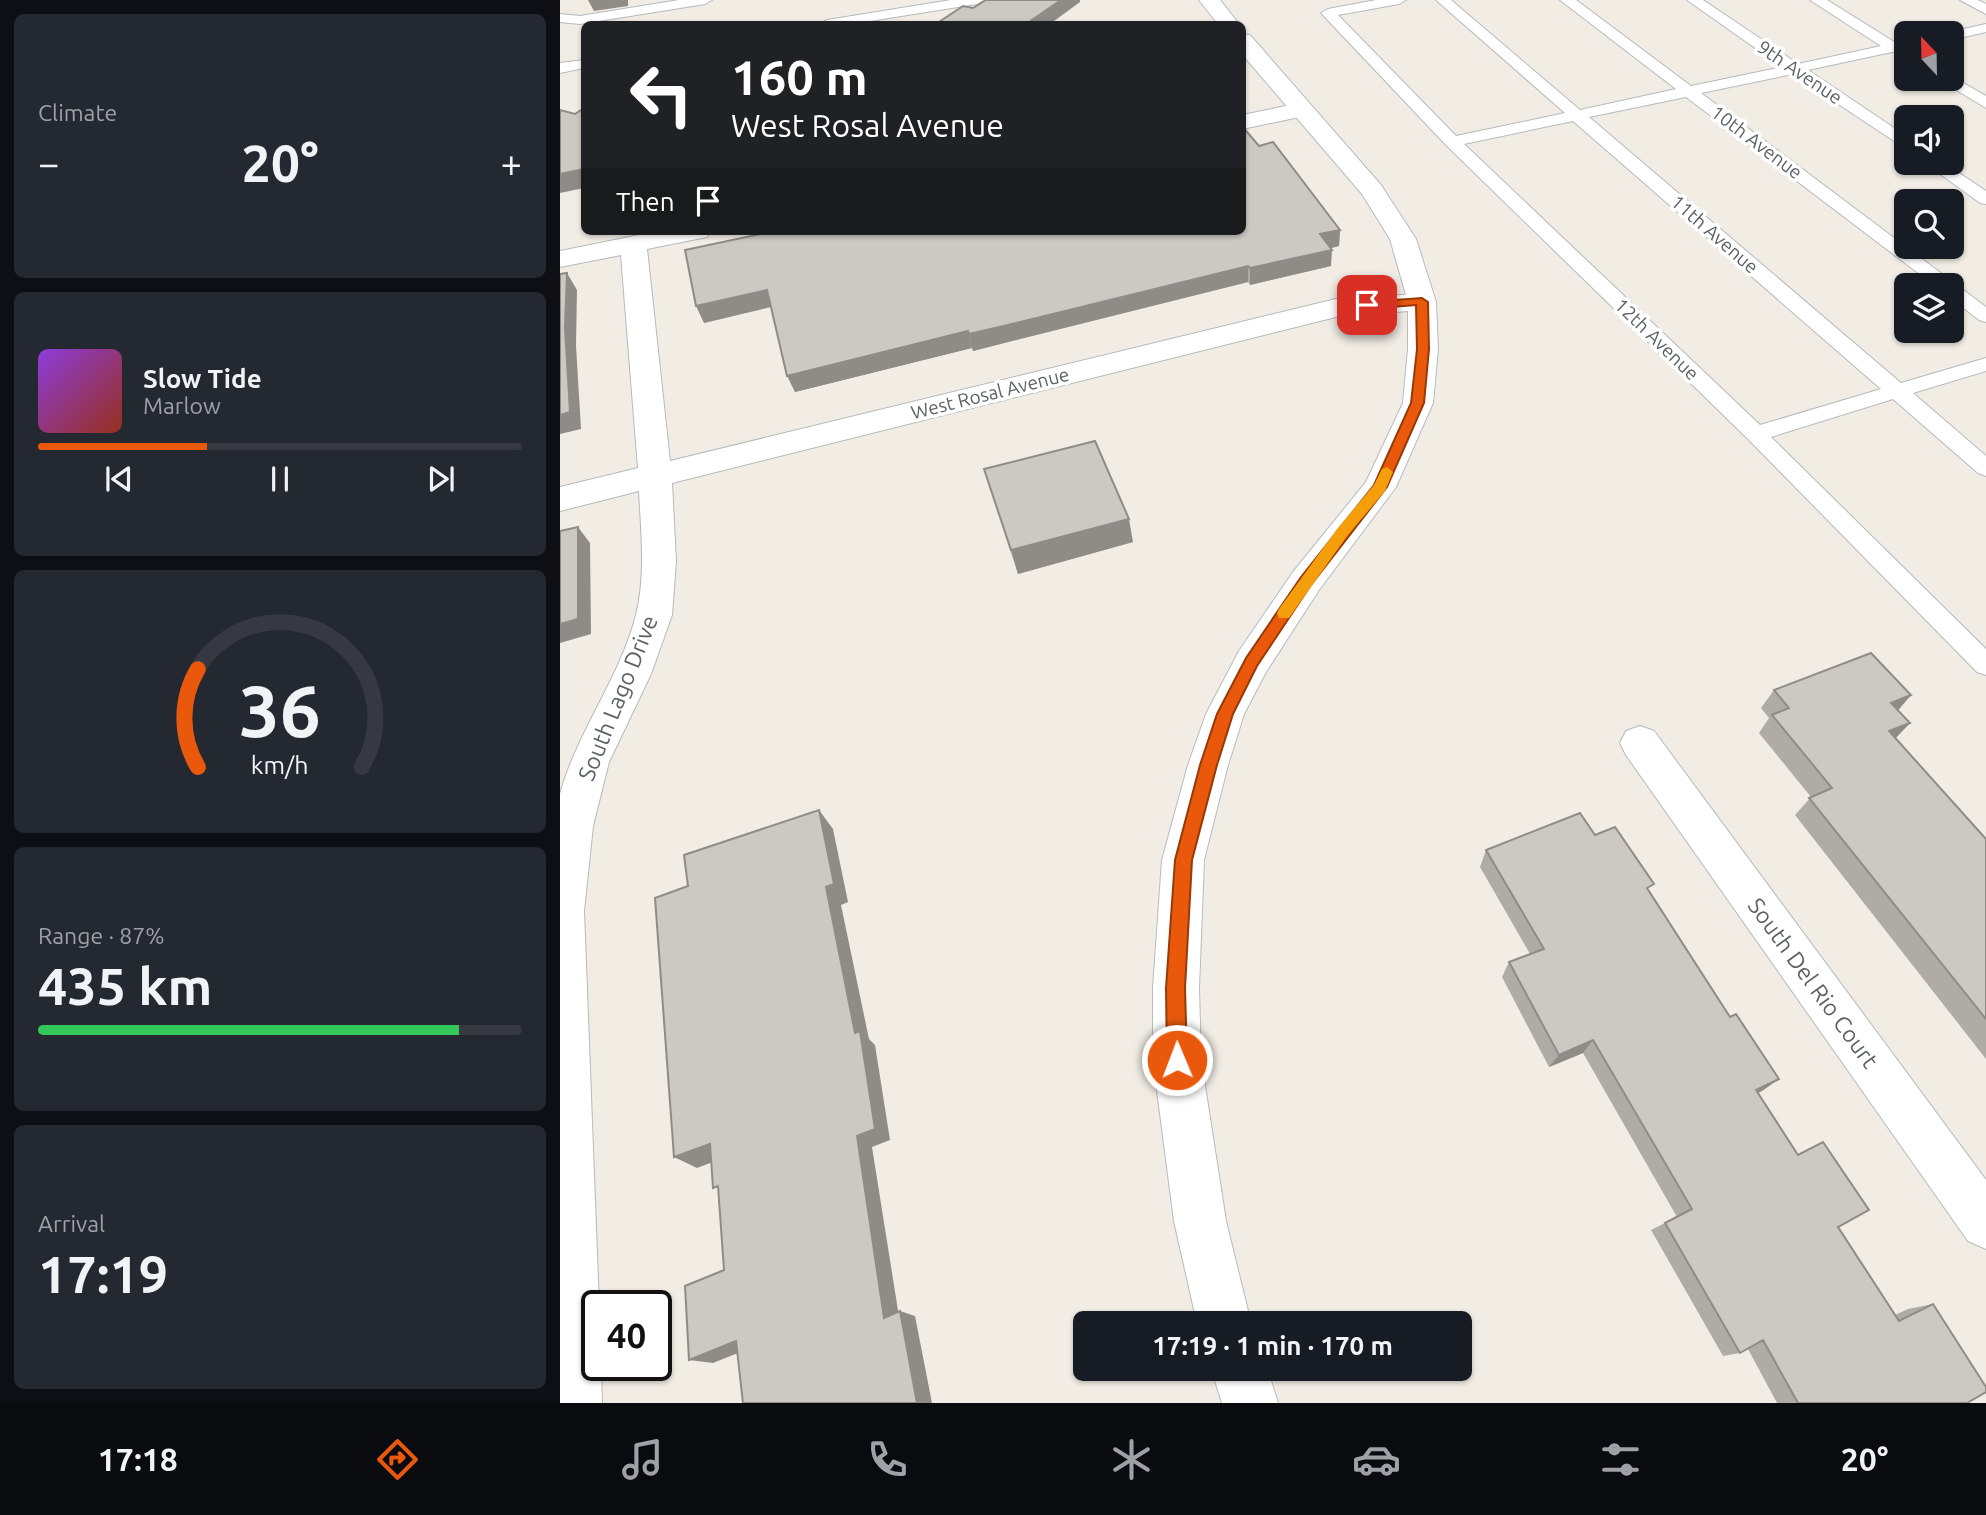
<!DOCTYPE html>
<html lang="en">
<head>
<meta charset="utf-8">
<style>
	:root { --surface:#171b24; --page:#242831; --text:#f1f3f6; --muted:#9ea1a6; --line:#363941; --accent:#ea580c }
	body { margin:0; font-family:Ubuntu,sans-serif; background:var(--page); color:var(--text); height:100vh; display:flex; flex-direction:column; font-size:26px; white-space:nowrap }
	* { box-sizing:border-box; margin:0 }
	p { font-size:23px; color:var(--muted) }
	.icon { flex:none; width:38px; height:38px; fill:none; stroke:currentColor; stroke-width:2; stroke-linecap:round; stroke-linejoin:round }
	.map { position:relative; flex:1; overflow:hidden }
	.details { display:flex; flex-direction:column; gap:14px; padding:14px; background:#0d0f14; width:560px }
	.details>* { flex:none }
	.banner { position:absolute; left:21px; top:21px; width:665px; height:214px; border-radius:10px; box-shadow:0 2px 5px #0004; background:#202124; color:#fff; overflow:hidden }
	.needle { width:46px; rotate:338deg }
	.fabs { position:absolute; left:1334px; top:21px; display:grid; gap:14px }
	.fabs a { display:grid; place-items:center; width:70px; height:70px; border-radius:10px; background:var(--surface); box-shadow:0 2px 5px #0004; font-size:35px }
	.speed { position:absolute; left:21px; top:1290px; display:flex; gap:14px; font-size:35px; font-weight:700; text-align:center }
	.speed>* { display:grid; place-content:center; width:91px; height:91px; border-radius:50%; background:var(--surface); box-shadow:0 2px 5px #0004; line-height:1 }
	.speed .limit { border:4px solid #111; border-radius:10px; background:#fff; color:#111 }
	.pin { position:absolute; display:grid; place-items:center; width:60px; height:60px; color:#fff; margin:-30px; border-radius:14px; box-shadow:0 4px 10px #0006 }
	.me { position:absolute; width:77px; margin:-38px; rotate:359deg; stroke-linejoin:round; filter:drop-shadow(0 0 5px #0008) }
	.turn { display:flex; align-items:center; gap:24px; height:147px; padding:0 35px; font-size:32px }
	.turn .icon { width:91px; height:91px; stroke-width:2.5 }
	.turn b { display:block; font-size:49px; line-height:60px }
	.then { display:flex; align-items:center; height:66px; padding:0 35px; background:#0003; gap:14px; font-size:26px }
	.big { font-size:52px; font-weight:700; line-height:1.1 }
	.details .tile { flex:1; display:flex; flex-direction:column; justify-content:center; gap:10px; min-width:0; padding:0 24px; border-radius:10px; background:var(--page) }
	.details .dial { align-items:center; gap:0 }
	.dial svg { height:182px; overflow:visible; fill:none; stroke:var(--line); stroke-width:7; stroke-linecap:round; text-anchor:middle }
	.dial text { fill:var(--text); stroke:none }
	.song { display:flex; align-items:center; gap:21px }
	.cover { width:84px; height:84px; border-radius:10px; background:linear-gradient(135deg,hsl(270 70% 55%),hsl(10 70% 35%)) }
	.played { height:7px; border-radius:4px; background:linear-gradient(90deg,var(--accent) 35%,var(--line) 35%) }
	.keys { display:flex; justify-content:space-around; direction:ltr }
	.heat { display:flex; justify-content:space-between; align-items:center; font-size:38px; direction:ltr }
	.charge { height:10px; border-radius:5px; background:linear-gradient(90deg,#34c759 87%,var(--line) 0) }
	.trip { position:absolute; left:513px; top:1311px; width:399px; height:70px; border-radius:10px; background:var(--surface); box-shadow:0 2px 5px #0004; font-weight:700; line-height:70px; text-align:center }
	.tab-bar { display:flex; height:112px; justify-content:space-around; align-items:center; background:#090b0e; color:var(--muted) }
	.tab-bar .icon { width:49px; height:49px }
	.tab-bar .on { color:var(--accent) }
	.tab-bar b { font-size:32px; color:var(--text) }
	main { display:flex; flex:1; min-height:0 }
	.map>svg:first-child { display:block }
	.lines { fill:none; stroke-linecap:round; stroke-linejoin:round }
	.lane-casing { stroke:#b6b9bd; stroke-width:2 }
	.street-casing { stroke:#b6b9bd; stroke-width:2 }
	.secondary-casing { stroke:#b7bbc0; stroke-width:2 }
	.lane { fill:#fff; fill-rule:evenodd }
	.street { fill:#fff; fill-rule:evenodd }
	.secondary { fill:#fff; fill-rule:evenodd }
	.wall { fill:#afaca7 }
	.shaded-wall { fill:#8f8c88 }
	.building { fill:#ccc8c2; stroke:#8f8c88; stroke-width:2 }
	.route { fill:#ea580c; stroke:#983908; stroke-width:2 }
	.slow { fill:#f59e0b }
	.labels { text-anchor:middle; stroke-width:7; stroke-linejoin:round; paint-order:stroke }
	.far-street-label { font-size:19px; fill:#5d6267; stroke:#fff }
	.street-label { font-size:23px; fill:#5d6267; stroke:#fff }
</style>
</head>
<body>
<main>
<section class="details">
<div class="tile"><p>Climate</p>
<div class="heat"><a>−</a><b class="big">20°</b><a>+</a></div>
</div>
<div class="tile">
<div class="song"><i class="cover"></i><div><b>Slow Tide</b><p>Marlow</p></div></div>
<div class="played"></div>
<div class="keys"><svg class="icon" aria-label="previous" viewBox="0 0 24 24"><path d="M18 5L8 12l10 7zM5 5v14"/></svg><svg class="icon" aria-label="pause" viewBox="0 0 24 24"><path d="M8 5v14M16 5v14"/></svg><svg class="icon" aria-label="next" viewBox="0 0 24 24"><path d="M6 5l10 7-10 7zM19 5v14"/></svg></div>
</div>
<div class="tile dial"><svg viewBox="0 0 100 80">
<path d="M14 69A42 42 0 1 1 86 69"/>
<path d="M14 69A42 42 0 0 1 14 26" stroke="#ea580c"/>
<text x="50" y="56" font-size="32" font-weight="700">36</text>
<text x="50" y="72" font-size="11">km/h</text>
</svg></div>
<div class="tile"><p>Range · 87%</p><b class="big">435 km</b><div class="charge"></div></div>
<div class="tile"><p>Arrival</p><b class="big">17:19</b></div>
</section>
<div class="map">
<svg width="1426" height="1403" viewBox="0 0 1426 1403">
	<rect width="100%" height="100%" fill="#f1ede5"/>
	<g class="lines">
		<g class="lane-casing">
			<path id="lane" d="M119 0H152L145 4 20 24 0 22V14L20 16Z
				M391 0H424L417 4 291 24H260L267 20Z
				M816 0H846L839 4 778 15 896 136 1005 113 876 0H891L1020 110 1116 89 1000 0H1016L1131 86 1222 67 1127 0H1143L1238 64 1321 46 1250 0H1267L1336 43 1346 41V55L1332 52 1248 70 1346 136V149L1233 74 1141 93 1426 307V322L1419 320 1391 298V285H1374L1126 97 1029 117 1341 383 1426 358V371L1353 393 1426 456V476L1418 473 1333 399 1211 437 1426 649V675L1417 672 1188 439 886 145 761 13 768 9ZM1013 121 1321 389 1200 425 904 144Z
				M1400 0H1418L1426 4V14Z
				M1426 24V32L1391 40V33H1386Z
				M24 60V68L0 73V63Z
				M1391 76 1426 96V108L1378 79H1391Z
				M1365 163H1384L1426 191V204L1420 203Z"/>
		</g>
		<g class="street-casing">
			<path id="street" d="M741 103 749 105 753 110 749 115 682 129V115Z
				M99 231H151L147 237 87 249 110 461 780 298 862 294 872 296 876 302 872 308 862 310 780 316 112 483 116 561 112 615 91 674 49 762 33 826 24 911 39 1306 37 1365H41L42 1403H0V794C17 732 60 678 76 615 86 575 81 531 79 491L0 511V487L78 468 61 255 0 267V251Z
				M1080 726 1094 731 1426 1180V1249L1408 1241 1066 755 1060 743 1066 731Z"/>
		</g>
		<g class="secondary-casing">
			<path id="secondary" d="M639 0H660L679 24H658Z
				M682 34 690 35 821 185 856 239 876 302 878 349 873 403 836 487 759 590 706 672 684 714 668 765 644 860 639 988 641 1060 666 1221 691 1323H637L614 1221 593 1060V988L602 860 628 765 646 714 679 651 733 572 806 482 843 403 848 349V302L830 239 802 194 682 54Z
				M651 1368H707L718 1403H662Z"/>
		</g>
		<use href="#lane" class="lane"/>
		<use href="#street" class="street"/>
		<use href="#secondary" class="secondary"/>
	</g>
	<path class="wall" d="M699 146 780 230 779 246 771 248V266L690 285 688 282 452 341 413 351 412 348 235 392 211 307 144 323Z
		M424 469 573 542 458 574Z
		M1214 690 1351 695 1338 710 1350 723 1335 738 1426 839V1059L1235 815 1251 797 1199 733 1209 718 1201 708Z
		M926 850 1089 892 1170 1017 1219 1079 1198 1093 1278 1227 1335 1315 1348 1309 1373 1304 1407 1403H1217L1188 1349 1180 1353 1163 1356 1091 1230 1117 1217 1023 1053 989 1067 942 977 949 962 970 954 920 867Z"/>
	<path class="shaded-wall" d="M28 0H68V6L34 11Z
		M501 0H520V2L490 24H466Z
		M24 169V188L0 193V174Z
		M780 230 779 246 759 251 760 234Z
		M772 250 771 266 690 285V268Z
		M688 266V282L452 341 413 351 409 334Z
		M7 273 17 290 16 345 21 429 0 434V449V415L5 328Z
		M207 290 214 306 144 323 136 306Z
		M408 331 412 348 235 392 227 376Z
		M569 519 573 542 458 574 451 550Z
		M18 527 30 543 31 634 0 643V624Z
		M1351 695 1335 714 1331 703Z
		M1350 723 1333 741 1329 731Z
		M259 810 273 829 288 902 281 905 309 1039 315 1045 330 1140 312 1147 340 1323 324 1318 297 1136 295 1033 266 887Z
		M1033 1040 1023 1053 989 1067 999 1055Z
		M1219 1079 1202 1091 1180 1102 1196 1090Z
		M150 1144 171 1155 137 1168 114 1157Z
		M340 1311 355 1316 372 1403H357Z
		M176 1341 198 1345 153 1363 129 1360Z"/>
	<path class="building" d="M426 0H501L466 24H376L403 6 413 8Z
		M24 108V169L0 174V110L15 114Z
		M682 126 699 146 713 142 780 230 760 234 772 250 690 268 688 266 448 325 409 334 408 331 227 376 207 290 136 306 125 250 215 231H682Z
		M7 273 5 328 10 412 0 415V274Z
		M535 441 569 519 451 550 424 469Z
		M18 527V619L0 624V531Z
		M1311 653 1351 695 1331 703 1350 723 1329 731 1426 839V1019L1249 798 1272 788 1212 715 1229 708 1214 690Z
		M259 810 274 884 266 887 295 1033 300 1031 315 1129 297 1136 324 1318 340 1311 357 1403H183L176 1341 129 1360 125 1286 164 1270 158 1186 153 1188 150 1144 114 1157 95 898 128 886 124 855Z
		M1020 813 1035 835 1055 827 1094 884 1087 888 1170 1017 1176 1014 1219 1079 1196 1090 1238 1155 1263 1142 1309 1210 1278 1227 1339 1321 1373 1304 1426 1387V1392L1407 1403H1238L1203 1340 1180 1353 1105 1223 1132 1209 1033 1040 999 1055 949 962 984 949 926 850Z"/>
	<path class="route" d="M862 298 868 302 869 349 864 403 827 487 751 585 697 666 673 714 657 765 632 860 625 988 627 1060 624 1067 617 1070 610 1067 607 1060 606 988 615 860 640 765 657 714 686 658 741 577 814 485 851 403 857 349 856 305 807 309 801 305 807 302Z"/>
	<path class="slow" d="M827 467 833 472 825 491 787 536 729 618H719L717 613 719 609 777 529 814 485 822 469Z"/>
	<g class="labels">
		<g class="far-street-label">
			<text transform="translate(1240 72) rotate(34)" y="7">9th Avenue</text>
			<text transform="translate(1197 142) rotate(37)" y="7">10th Avenue</text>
			<text transform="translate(1155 234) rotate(41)" y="7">11th Avenue</text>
			<text transform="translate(1097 339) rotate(44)" y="7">12th Avenue</text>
			<text transform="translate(430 393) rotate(-14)" y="7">West Rosal Avenue</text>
		</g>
		<g class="street-label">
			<text transform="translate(58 698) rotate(-68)" y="8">South Lago Drive</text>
			<text transform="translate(1253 983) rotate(54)" y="8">South Del Rio Court</text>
		</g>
	</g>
</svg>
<div class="fabs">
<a><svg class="needle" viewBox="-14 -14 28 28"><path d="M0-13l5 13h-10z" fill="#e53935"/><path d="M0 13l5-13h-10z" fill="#9ea1a6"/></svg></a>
<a><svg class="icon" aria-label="sound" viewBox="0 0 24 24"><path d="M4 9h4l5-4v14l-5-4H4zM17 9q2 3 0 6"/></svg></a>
<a><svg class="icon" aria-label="search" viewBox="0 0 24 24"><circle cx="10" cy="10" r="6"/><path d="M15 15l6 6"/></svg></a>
<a><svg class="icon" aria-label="layers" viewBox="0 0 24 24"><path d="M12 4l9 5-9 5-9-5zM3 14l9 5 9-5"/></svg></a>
</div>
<div class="speed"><div class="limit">40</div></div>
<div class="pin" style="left:807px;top:305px;background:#d93025"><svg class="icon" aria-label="arrive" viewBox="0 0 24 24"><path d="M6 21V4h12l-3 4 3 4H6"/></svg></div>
<svg class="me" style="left:617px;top:1060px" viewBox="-20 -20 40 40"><circle r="17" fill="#ea580c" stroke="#fff" stroke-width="3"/><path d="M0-11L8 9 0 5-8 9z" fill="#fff"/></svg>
<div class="trip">17:19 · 1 min · 170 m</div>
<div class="banner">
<div class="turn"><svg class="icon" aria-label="left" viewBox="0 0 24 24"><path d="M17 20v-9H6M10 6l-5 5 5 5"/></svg><div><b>160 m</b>West Rosal Avenue</div></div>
<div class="then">Then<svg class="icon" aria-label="arrive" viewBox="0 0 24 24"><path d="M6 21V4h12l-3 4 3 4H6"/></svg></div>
</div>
</div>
</main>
<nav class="tab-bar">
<b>17:18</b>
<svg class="icon on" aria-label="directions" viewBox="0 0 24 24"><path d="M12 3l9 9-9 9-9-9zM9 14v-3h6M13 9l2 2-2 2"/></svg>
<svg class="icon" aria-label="music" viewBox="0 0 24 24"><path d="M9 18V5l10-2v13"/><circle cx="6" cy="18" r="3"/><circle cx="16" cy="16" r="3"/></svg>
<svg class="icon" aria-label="phone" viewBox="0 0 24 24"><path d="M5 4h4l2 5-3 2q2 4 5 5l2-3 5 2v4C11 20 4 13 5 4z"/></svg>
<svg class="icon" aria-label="climate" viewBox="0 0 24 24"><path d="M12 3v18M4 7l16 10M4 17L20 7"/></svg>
<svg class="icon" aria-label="car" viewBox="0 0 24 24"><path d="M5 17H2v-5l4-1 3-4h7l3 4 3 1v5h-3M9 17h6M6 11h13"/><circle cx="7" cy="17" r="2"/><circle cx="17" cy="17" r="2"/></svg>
<svg class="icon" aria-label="filters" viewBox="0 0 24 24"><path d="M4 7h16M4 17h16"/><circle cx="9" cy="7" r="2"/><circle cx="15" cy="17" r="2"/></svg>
<b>20°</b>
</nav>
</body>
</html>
